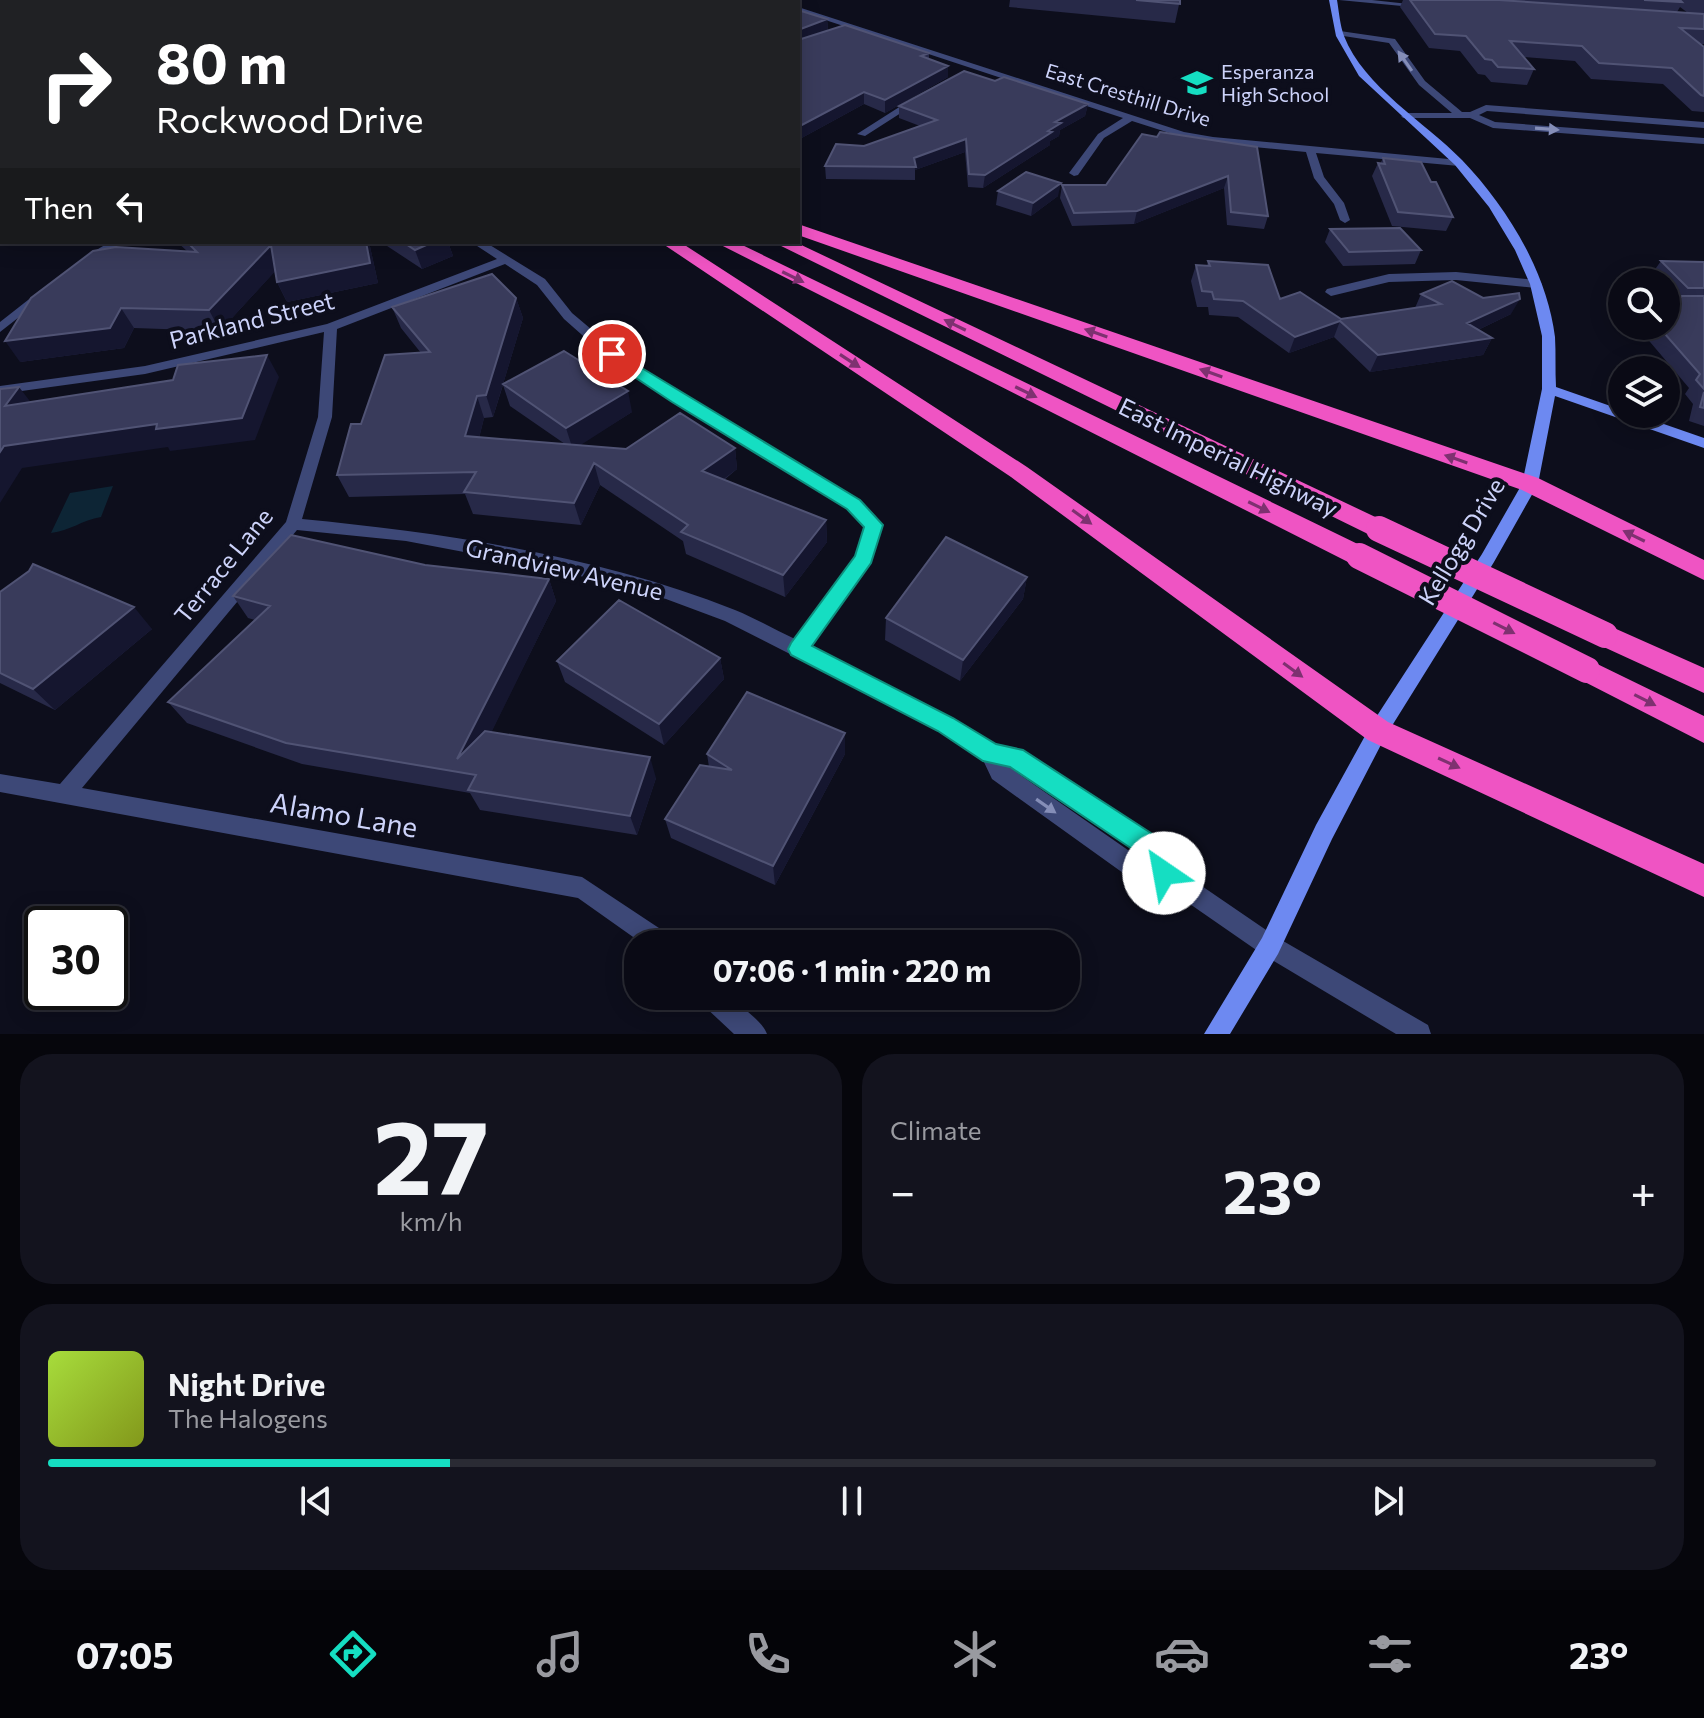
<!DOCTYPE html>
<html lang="en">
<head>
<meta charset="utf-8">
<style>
	:root { --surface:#0a0a15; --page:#13131e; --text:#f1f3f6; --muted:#999aa0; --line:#2a2b34; --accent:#15dec2 }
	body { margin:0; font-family:Commissioner,sans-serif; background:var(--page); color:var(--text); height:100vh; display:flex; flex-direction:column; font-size:30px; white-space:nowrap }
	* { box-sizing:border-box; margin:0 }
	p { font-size:26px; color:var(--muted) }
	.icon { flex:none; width:44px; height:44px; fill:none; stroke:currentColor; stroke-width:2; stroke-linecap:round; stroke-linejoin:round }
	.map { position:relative; height:1034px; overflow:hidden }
	.details { display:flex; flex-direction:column; gap:20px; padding:20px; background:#06060c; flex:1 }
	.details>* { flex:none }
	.guide { position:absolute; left:0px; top:0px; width:800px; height:244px; box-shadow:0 4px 20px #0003,0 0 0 2px var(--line); background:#202124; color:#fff; overflow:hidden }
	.controls { position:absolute; left:1608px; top:268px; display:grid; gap:16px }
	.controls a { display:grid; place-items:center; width:72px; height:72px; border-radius:50%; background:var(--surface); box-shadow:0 4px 20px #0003,0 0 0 2px var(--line); font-size:40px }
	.speed { position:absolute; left:24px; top:906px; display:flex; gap:16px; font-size:40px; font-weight:700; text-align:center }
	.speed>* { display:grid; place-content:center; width:104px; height:104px; border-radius:50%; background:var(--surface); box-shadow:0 4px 20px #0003,0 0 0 2px var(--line); line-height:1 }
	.speed .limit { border:4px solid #111; border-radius:12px; background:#fff; color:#111 }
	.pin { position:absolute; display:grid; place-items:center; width:68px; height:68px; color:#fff; margin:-34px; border:4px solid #fff; border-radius:50%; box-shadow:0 2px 8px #0007 }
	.me { position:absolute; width:88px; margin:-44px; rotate:327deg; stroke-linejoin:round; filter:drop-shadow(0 0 6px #0008) }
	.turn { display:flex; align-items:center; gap:28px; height:168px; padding:0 24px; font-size:36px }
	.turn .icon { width:104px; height:104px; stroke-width:2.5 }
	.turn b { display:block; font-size:56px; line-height:68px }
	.then { display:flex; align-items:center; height:76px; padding:0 24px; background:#0003; gap:16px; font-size:30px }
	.big { font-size:60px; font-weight:700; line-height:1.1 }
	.details .card { flex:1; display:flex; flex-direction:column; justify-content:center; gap:12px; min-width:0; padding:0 28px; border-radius:32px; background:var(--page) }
	.details .dial { align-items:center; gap:0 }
	.dial b { font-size:104px; line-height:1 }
	.song { display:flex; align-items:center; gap:24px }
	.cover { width:96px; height:96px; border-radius:12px; background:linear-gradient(135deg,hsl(80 70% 55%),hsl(70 70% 35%)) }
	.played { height:8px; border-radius:4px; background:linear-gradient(90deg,var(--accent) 25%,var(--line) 25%) }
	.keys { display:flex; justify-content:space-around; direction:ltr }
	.heat { display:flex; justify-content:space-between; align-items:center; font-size:44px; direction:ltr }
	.details .tiles { flex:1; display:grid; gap:20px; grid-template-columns:1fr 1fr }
	.card:last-child { grid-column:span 2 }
	.trip { position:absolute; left:624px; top:930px; width:456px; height:80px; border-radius:32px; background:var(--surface); box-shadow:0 4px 20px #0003,0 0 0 2px var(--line); font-weight:700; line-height:80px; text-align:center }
	.tabs { display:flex; height:128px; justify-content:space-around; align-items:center; background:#040408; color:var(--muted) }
	.tabs .icon { width:56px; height:56px }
	.tabs .current { color:var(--accent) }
	.tabs b { font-size:36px; color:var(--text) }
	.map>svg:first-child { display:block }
	.water { fill:#0d2535 }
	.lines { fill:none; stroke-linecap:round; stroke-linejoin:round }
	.lane { fill:#3d4877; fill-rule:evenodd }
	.street { fill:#3d4877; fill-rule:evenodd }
	.secondary { fill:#6d89f1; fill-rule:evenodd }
	.highway { fill:#ef54c3; fill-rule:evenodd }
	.highway-bridge { stroke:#ef54c3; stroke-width:26 }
	.wall { fill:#272948; fill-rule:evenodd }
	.shaded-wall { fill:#15162f }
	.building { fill:#393b5b; stroke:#505374; stroke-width:2 }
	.oneway { fill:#858eb8 }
	.oneway2 { fill:#7e3170 }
	.route { fill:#15dec2; stroke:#0e907e; stroke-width:2 }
	.labels { text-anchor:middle; stroke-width:8; stroke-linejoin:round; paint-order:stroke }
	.far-poi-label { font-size:20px; fill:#cdd3fa; stroke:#0d0e1c; text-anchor:start }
	.far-street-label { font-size:20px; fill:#cdd3fa; stroke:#0d0e1c }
	.street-label { font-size:24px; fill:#cdd3fa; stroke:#0d0e1c }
	.near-street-label { font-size:28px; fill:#cdd3fa; stroke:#0d0e1c }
</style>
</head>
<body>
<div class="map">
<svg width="1704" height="1034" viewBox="0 0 1704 1034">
	<rect width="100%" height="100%" fill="#0d0e1c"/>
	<path class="water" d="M113 486 101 517C82 520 70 531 51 533L70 493Z"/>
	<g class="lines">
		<path class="lane" d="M1340 31 1395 39 1425 81 1462 112H1470L1486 105 1704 122V128L1487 111 1479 115 1495 122 1704 138V144L1493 128 1470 118H1403L1401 116 1406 113H1452L1419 85 1389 43 1337 35Z"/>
		<path class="street" d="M53 0H61L63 2H55Z
			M1339 0H1372L1427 6 1423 8Z
			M798 7 1184 132 1213 137 1459 160 1464 163 1459 166 1316 153 1324 177 1344 203 1350 220 1345 223 1340 220 1334 204 1314 178 1306 152 1213 143 1179 136 1132 121 1104 138 1078 175 1074 176 1069 173 1098 134 1123 118 798 11Z
			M915 97 919 100 918 102 865 136 857 134Z
			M110 242H124L94 260H86V256Z
			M471 242H485L545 279 572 313 617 351 683 396 860 500 880 521 882 525 870 562 810 647 953 718 995 746 1022 752 1170 848 1174 867 1278 938 1428 1025 1431 1034H1396L1262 954 1161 884 1145 886 1137 883 992 779 983 760 939 730 725 621 666 599 554 569 406 541 297 530 82 788 582 877 671 936 675 944H643L578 898 0 792V774L60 784 286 522 318 417 324 332 145 374 0 394V386L145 366 327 324 497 259ZM505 264 537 285 564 319 607 357 673 402 848 508 866 526 856 556 795 639C775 630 755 618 735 610 598 556 448 533 302 519L332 417 337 329ZM1006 765 1152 861V864H1148Z
			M1456 272 1536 280 1542 284 1536 288 1456 280 1389 282 1331 296 1325 292 1327 289 1389 274Z
			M42 289 48 293 46 296 0 332V322Z
			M700 996H729C741 1008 761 1019 767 1034H734L703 1005Z"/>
		<path class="secondary" d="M1329 0H1337C1339 12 1340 25 1344 36 1364 87 1425 122 1462 160 1507 207 1547 272 1555 337 1556 354 1555 370 1556 387L1622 410V414H1635L1704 438V448L1555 396 1538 484 1494 562 1385 737 1332 839 1278 954 1230 1034H1204L1262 938 1316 825 1371 725 1482 554 1522 484 1542 389V336L1530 284 1515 250 1489 207 1455 165 1359 76 1336 36Z"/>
		<path class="highway" d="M230 0H243L244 2H231Z
			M262 0H276L277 2H263Z
			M798 224 1538 478 1704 560V580L1522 490 798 235Z
			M660 242H680L1027 467 1388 722 1704 864V897L1368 740 1011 477Z
			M715 242H736L1368 549 1371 556 1368 563 1359 565 1350 563Z
			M773 242H795L1388 523 1391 529 1388 535 1379 538 1370 535Z
			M1605 624 1704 668V693L1595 643 1591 635 1595 627Z
			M1587 659 1704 716V743L1577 678 1573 670 1577 662Z"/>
		<path class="highway-bridge" d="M1379 529 1605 635
			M1359 556 1587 670"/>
	</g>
	<path class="wall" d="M407 0H769L775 2H408Z
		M1010 0H1180L1175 23 1009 7Z
		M1403 0H1704V44H1700L1704 47V112L1692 111 1663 84 1591 79 1575 61 1524 57 1534 69 1527 85 1491 82 1485 75 1478 74 1460 51 1429 48 1400 7ZM1680 7 1688 13 1677 12Z
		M827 19 828 30 929 53V59L948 66V77L885 113 864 104 798 140Z
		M995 81 1088 104 1085 116 1060 130 1059 136 1050 141V145L983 188 968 187 965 152 915 170V180L826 179 825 166 864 146 920 126 899 118V106Z
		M1157 137 1257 147 1268 216 1264 229 1227 225 1224 188 1134 224 1072 226 1060 198 1062 185H1106Z
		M1383 158 1431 182 1453 217 1446 231 1392 226 1372 176 1378 163 1380 164Z
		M998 191 1058 196 1031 216 996 205Z
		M1330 229 1421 250 1415 264 1343 266 1325 242Z
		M177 242H369L378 283 287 302 277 282 275 271 220 331 134 328 124 348 20 362 187 251Z
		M381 242H448L453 256 422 269Z
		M1208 261 1280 299 1341 319 1415 308 1421 294 1511 314 1478 330 1492 338 1483 355 1370 372 1334 337 1289 353 1238 317 1209 315 1208 307H1197L1191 281 1196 265 1207 266Z
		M1661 261 1704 262V426L1689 421 1693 404 1685 394 1689 388 1645 336 1652 326H1666L1677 300 1666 290V282H1658L1651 275Z
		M516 298 523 318 503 384 632 412 579 445 626 449 735 448 737 469 724 480 826 520 827 542 785 597 686 554 683 541 600 485 581 525 473 514 465 494 349 497 337 475 421 353 401 328 392 307ZM503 385 510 406 565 444 479 438 484 418 493 417Z
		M425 565 549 579 556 601 491 732 656 778 637 835 480 810 470 793 302 764 187 723 168 702 255 620 248 618 233 596Z
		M1027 577 1023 599 960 681 885 640 886 618Z
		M0 592 152 629 55 710 0 683Z
		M720 658 724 679 664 745 565 682 557 661Z
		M845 733V754L775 885 671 838 665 819 709 767 707 754Z"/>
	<path class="shaded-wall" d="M827 19 828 30 798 41V30Z
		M948 66V77L885 113V100Z
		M864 92V104L798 140V127Z
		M1088 104 1085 116 1060 130 1059 136 1050 141V145L983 188 985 175 1048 131 1055 122Z
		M2 132V150L0 152V133Z
		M966 139 965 152 915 170 914 158Z
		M1228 176 1224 188 1134 224 1137 211Z
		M1061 183 1058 196 1031 216 1033 203Z
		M366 242H369L378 283 287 302 277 282Z
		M433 242H448L453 256 422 269 415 250Z
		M271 245 281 265 220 331 209 310Z
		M516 298 523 318 493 417 486 395Z
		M1520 299 1511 314 1459 339 1467 323Z
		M121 308 134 328 124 348 20 362 5 341Z
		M1340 321 1334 337 1289 353 1295 337Z
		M1492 338 1483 355 1370 372 1378 355Z
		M267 355 279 377 255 440 170 451 168 447 22 468 0 503V452L4 446Z
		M19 387 36 409 5 406Z
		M628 391 632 412 573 450 566 428Z
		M477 396 484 418 474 458 465 436Z
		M735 448 737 469 705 493 702 471Z
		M594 463 600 485 581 525 574 503Z
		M826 520 827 542 785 597 783 575Z
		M1027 577 1023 599 960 681 963 660Z
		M549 579 556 601 471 774 457 759Z
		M134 607 152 629 55 710 33 689Z
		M720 658 724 679 664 745 659 724Z
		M845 733V754L775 885 773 866Z
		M650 757 656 778 637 835 630 816Z"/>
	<path class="building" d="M0 0H30L33 2H2V64H0Z
		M430 0H769L775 2H459Z
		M1136 0H1180V4Z
		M1410 0H1499L1704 14V29L1680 28 1704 47V96L1701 95 1672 68 1599 63 1582 46 1510 41 1534 69 1498 67 1492 60 1485 59 1466 36 1435 34Z
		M1644 0H1680L1682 2Z
		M798 10 827 19 798 30Z
		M845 25 929 53 921 56 948 66 885 100 864 92 798 127V40Z
		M0 65H2V132L0 133Z
		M964 71 995 81 1004 77 1088 104 1055 122 1061 123 1048 131 1052 132 985 175 969 174 966 139 914 158 916 167 825 166 836 144 864 146 937 120 899 106Z
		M1160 132 1257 147 1268 216 1231 212 1228 176 1137 211 1074 213 1062 185H1106L1142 134 1157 137Z
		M1383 158 1421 162 1431 182H1436L1453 217 1398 212 1378 163 1385 164Z
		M1026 172 1061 183 1033 203 998 191Z
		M1400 228 1421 250 1349 252 1330 229Z
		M187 242H366L370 263 277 282 271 245 209 310 121 308 110 328 5 341 31 298 93 251 116 247 197 252Z
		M403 242H433L415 250Z
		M1208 261 1268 265 1280 299 1300 292 1341 319 1441 304 1421 294 1452 281 1483 298 1519 293 1520 299 1467 323 1492 338 1378 355 1340 321 1295 337 1243 301 1214 299 1212 292 1202 291 1196 265 1210 266Z
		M1661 261 1704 262V288H1688Z
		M492 274 516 298 486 395 477 396 465 436 626 449 680 413 735 448 702 471 826 520 783 575 681 532 688 525 594 463 574 503 464 492 476 472 337 475 351 424H361L385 355 430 352 392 307Z
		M1682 296H1704V389L1696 380 1700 374 1658 326H1666V311Z
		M564 351 628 391 566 428 503 384Z
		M267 355 242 418 156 429 157 424 4 446 0 452V389L19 387 5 406 173 380 178 365Z
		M1704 392V408L1700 407Z
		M291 535 425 565 549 579 457 759 485 731 650 757 630 816 468 790 476 775 286 743 168 702 270 606 233 596Z
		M946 537 1027 577 963 660 886 618Z
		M33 564 134 607 33 689 0 673V592L29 571Z
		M619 600 720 658 659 724 557 661Z
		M747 692 845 733 773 866 665 819 700 765 732 770 707 754Z"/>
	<defs><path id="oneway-solid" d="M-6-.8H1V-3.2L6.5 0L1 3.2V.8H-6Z" transform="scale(2)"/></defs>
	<g class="oneway">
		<use href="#oneway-solid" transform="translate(1405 61) rotate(-125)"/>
		<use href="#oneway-solid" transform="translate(1547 129) rotate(4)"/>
		<use href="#oneway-solid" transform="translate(1046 806) rotate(35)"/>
	</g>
	<g class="oneway2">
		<use href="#oneway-solid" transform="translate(793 277) rotate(26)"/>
		<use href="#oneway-solid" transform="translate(955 325) rotate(-154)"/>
		<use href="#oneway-solid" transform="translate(1096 333) rotate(-161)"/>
		<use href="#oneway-solid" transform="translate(850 361) rotate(33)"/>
		<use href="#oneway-solid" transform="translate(1211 373) rotate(-161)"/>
		<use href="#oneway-solid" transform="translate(1026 392) rotate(26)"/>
		<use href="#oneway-solid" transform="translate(1456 459) rotate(-161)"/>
		<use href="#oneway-solid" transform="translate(1259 507) rotate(26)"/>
		<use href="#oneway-solid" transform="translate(1082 517) rotate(36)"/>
		<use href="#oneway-solid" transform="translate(1634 536) rotate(-154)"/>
		<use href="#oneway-solid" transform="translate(1504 628) rotate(27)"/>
		<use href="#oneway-solid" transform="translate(1293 670) rotate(36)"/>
		<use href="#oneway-solid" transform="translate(1645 700) rotate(27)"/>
		<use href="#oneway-solid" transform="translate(1449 763) rotate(25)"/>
	</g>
	<path class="route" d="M612 350 860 500 883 525 871 563 812 646 953 718 996 744 1023 750 1171 846 1176 873 1173 881 1164 885 1155 881 1150 861 1010 767 983 761 938 731 791 655 788 649 791 643 855 556 864 527 847 509 672 402 606 358 604 354Z"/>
	<defs>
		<g id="school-bare" transform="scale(2.4)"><path d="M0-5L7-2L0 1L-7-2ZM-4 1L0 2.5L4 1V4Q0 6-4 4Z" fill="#15dec2" stroke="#0d0e1c" stroke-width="2.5" paint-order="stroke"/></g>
	</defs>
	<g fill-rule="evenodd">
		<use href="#school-bare" x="1197" y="83"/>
	</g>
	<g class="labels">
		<g class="far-poi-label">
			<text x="1221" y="79">Esperanza<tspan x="1221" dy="23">High School</tspan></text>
		</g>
		<g class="far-street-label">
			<text transform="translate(1128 95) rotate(17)" y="7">East Cresthill Drive</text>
		</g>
		<g class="street-label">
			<text transform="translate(252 321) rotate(-14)" y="8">Parkland Street</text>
			<text transform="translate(1228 458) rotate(26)" y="8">East Imperial Highway</text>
			<text transform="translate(1462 542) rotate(-59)" y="8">Kellogg Drive</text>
			<text transform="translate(224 566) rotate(-51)" y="8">Terrace Lane</text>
			<text transform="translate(564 570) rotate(13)" y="8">Grandview Avenue</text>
		</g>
		<g class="near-street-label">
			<text transform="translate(344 815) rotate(10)" y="10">Alamo Lane</text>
		</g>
	</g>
</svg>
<div class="controls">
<a><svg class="icon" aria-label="search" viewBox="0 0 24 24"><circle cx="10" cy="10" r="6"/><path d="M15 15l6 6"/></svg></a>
<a><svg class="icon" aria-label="layers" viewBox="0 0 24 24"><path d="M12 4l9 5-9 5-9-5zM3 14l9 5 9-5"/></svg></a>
</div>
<div class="speed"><div class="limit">30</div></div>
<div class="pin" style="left:612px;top:354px;background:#d93025"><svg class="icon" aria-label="arrive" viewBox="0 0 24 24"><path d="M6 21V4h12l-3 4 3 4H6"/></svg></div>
<svg class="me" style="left:1164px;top:873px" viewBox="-20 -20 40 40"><circle r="19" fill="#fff"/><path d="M0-13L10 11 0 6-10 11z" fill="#15dec2"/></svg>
<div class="trip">07:06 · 1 min · 220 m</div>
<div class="guide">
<div class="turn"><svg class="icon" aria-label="right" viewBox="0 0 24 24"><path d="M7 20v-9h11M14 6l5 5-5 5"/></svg><div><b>80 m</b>Rockwood Drive</div></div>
<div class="then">Then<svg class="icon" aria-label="left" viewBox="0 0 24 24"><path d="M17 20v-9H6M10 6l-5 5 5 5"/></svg></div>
</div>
</div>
<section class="details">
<div class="tiles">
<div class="card dial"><b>27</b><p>km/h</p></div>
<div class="card"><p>Climate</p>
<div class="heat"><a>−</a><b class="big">23°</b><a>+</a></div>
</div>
<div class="card">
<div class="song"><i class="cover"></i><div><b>Night Drive</b><p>The Halogens</p></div></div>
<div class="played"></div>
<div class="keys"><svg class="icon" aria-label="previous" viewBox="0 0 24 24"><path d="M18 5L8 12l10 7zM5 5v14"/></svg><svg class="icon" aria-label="pause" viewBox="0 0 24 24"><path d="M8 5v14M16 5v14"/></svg><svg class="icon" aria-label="next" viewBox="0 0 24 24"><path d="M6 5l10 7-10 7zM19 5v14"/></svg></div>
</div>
</div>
</section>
<nav class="tabs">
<b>07:05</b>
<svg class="icon current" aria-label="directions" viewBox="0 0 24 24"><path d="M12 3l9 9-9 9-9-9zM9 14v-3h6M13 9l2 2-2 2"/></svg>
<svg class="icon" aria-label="music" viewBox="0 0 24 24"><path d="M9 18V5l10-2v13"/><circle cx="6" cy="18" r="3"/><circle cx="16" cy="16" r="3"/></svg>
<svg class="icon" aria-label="phone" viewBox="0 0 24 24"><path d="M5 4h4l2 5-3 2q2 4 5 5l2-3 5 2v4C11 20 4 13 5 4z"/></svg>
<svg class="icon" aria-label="climate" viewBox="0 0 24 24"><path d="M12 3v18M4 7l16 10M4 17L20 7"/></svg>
<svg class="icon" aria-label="car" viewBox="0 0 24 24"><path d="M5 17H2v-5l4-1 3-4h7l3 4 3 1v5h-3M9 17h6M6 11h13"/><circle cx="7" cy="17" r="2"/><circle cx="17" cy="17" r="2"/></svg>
<svg class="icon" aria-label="filters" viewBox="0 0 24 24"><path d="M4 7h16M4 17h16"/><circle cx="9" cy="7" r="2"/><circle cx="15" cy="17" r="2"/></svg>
<b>23°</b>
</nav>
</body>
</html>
